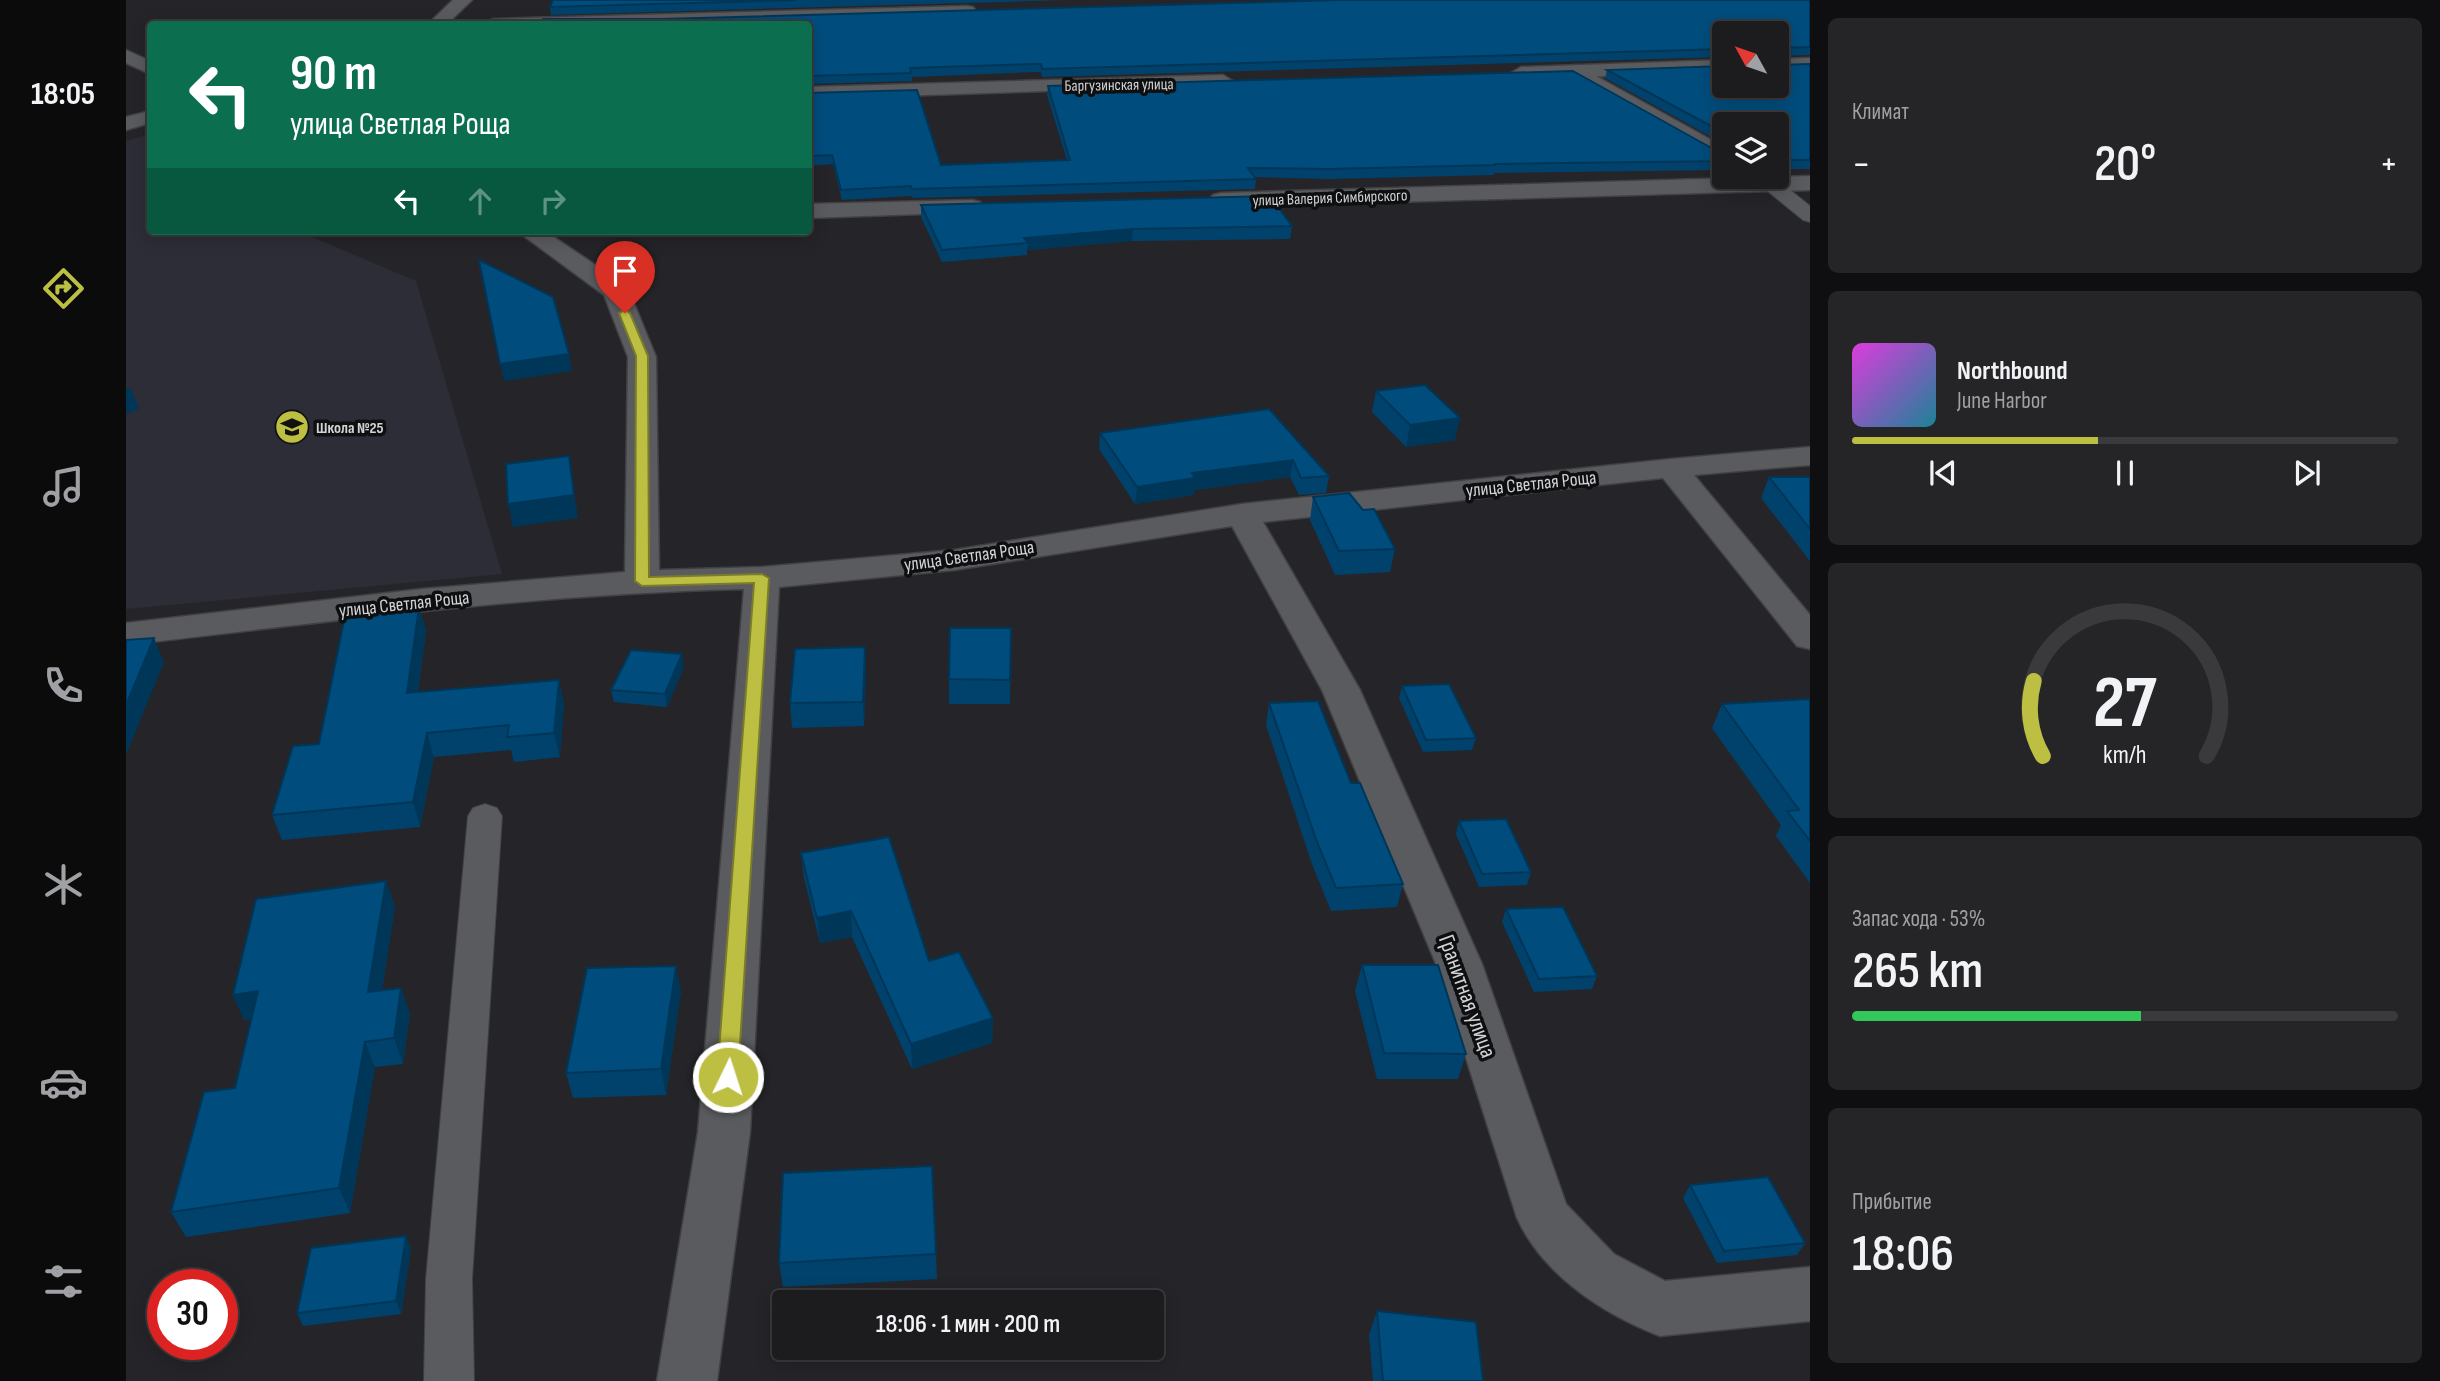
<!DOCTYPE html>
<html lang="ru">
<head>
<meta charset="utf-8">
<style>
	:root { --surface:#1c1c1f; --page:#252528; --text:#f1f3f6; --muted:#a0a1a4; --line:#3a3a3d; --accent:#bdbf42 }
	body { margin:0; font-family:"Sofia Sans Condensed",sans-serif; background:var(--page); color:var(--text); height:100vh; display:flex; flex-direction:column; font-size:26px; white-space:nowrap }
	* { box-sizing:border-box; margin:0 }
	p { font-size:23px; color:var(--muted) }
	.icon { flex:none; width:38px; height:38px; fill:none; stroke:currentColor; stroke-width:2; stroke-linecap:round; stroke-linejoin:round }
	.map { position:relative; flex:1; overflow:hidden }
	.side { display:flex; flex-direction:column; gap:18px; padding:18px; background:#0f0f11; width:630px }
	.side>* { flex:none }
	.banner { position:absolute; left:21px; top:21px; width:665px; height:214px; border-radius:7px; box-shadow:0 4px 18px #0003,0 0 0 2px var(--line); background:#0b6e4f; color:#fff; overflow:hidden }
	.needle { width:46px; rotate:310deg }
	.tools { position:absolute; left:1586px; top:21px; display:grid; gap:14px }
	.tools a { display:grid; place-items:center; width:77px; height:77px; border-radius:7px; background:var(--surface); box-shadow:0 4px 18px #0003,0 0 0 2px var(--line); font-size:35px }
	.speed { position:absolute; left:21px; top:1269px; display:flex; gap:14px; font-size:35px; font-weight:700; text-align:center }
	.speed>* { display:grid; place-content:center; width:91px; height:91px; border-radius:50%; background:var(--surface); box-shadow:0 4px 18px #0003,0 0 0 2px var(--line); line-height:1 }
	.speed .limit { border:10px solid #d22; background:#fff; color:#111 }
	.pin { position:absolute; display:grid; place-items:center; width:60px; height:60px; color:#fff; margin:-72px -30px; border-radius:50% 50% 50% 0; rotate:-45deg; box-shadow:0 0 7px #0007 }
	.pin .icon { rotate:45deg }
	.me { position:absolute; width:77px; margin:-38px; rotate:4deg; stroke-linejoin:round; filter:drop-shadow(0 0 5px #0008) }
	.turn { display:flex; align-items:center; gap:24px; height:147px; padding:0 28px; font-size:32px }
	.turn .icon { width:91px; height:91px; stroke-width:2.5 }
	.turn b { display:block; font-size:49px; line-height:60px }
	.lanes { display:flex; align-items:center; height:66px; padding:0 28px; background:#0003; justify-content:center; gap:35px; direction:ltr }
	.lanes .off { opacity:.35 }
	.big { font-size:52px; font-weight:600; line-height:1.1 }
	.side .widget { flex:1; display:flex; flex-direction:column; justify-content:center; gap:10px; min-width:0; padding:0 24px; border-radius:10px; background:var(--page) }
	.side .dial { align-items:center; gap:0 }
	.dial svg { height:182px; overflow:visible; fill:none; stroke:var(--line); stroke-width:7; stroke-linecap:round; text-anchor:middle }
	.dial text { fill:var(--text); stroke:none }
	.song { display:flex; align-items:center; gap:21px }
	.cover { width:84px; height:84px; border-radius:10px; background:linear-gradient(135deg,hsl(300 70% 55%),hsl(190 70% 35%)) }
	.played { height:7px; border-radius:4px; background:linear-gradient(90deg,var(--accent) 45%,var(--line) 45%) }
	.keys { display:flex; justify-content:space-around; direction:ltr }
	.heat { display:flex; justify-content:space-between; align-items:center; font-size:38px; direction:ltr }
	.charge { height:10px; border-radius:5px; background:linear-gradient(90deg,#34c759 53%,var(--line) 0) }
	.trip { position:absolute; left:646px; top:1290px; width:392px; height:70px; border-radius:7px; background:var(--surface); box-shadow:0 4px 18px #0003,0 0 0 2px var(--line); font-weight:600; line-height:70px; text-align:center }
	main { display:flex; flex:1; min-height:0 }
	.tabs { display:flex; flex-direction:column; width:126px; justify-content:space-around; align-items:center; background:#0b0b0c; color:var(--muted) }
	.tabs .icon { width:49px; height:49px }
	.tabs .current { color:var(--accent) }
	.tabs b { font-size:32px; color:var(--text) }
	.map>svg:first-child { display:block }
	.built { fill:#2c2d36 }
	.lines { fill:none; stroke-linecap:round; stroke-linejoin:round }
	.service-casing { stroke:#414144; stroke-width:2 }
	.minor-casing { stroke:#414144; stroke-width:3 }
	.tertiary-casing { stroke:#414144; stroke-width:3 }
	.service { fill:#5a5b5f; fill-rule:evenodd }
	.minor { fill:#5a5b5f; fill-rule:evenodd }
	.tertiary { fill:#5a5b5f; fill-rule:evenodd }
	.wall { fill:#00426c }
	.shaded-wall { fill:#003658 }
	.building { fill:#004d7d; stroke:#003658; stroke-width:2 }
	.route { fill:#bdbf42; stroke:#7b7c2b; stroke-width:2 }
	.labels { text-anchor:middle; stroke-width:7; stroke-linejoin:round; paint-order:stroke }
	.far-street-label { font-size:16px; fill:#d3d3d5; stroke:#0e0f10 }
	.far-poi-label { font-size:16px; font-weight:bold; fill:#d3d3d5; stroke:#0e0f10; text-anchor:start }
	.street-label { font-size:19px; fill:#d3d3d5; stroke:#0e0f10 }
	.near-street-label { font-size:23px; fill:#d3d3d5; stroke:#0e0f10 }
</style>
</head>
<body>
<main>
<nav class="tabs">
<b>18:05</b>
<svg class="icon current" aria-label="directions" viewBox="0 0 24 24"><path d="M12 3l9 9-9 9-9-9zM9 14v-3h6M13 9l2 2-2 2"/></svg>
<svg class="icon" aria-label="music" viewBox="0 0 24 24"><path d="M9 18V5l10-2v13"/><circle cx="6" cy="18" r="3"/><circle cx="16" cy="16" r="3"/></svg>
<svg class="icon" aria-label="phone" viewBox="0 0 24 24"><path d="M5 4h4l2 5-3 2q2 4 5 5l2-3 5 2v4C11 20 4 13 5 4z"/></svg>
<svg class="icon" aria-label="climate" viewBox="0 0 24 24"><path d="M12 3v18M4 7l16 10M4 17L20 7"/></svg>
<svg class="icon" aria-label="car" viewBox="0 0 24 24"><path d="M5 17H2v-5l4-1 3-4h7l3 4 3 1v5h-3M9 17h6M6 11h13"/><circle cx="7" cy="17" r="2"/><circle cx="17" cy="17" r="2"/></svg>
<svg class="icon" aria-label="filters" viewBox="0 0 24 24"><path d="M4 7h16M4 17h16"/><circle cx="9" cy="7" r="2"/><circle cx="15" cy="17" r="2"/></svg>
</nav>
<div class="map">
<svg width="1684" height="1381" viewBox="0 0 1684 1381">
	<rect width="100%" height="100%" fill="#252529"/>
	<path class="built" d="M24 134V231H172L290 281 376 574 0 609V141Z"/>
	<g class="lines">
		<g class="service-casing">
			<path id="service" d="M1646 179 1653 181 1684 206V222L1677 220 1639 189 1637 185 1639 181Z
				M359 804 371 808 376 816 346 1279 348 1381H298L300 1279 342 816 347 808Z"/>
		</g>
		<g class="minor-casing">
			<path id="minor" d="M327 0H346L321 24H302Z
				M841 6 847 7 850 11 847 15 542 24H358L367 19Z
				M0 50 24 61V74L0 63Z
				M1450 65 1598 147V163L1443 75 1440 71Z
				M1684 176V190L1095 207 1087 205 1083 200 1087 195 1095 193Z
				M846 200 854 202 858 207 854 212 682 218V204Z
				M391 231H419L499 285 503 291 530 357 533 570 636 567 828 550 1116 504 1545 459 1684 447V465L1568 475 1684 615V649L1671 646 1537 478 1137 522 1234 690 1356 964 1440 1204 1488 1254 1539 1281 1684 1267V1321L1534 1336C1477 1314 1417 1275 1391 1218L1310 964 1196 690 1106 526 828 570 653 587 624 1132 591 1381H531L572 1132 618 589C411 594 205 621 0 645V623L296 589 499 572 502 357 478 295Z"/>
		</g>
		<g class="tertiary-casing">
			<path id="tertiary" d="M1684 58V70L1650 71V59Z
				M1598 60V72L1395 79 1385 73 1395 67Z
				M1097 75 1107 81 1104 85 682 99V87Z
				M24 111V123L0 130V117Z"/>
		</g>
		<use href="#service" class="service"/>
		<use href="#minor" class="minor"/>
		<use href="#tertiary" class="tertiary"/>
	</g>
	<path class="wall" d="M427 0H940L425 15 424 7Z
		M1684 0V55L1650 56 1651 65 1684 64V169H1650V124H1598V144L1479 78 1481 70 1650 86 1598 33V57L916 77 915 72H908L786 77V81L682 84V24L536 19Z
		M922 86 1598 155V170L1368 173V175L1202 179 1129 177 1130 179 1129 189 787 198 785 196 716 200 707 164 682 166V93L815 165 941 160 921 95Z
		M795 205 1166 226 1164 239 1006 241 901 250V255L816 262 795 217Z
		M1250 391 1329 440 1280 447 1246 412Z
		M1143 409 1203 476 1200 493 1173 495 1164 477 1068 490 1067 495 1009 504 973 449 974 433Z
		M1643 477H1684V561L1635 498Z
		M1187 497 1269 549 1264 572 1209 575 1184 520Z
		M293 607 300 631 292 692 433 680 438 704 434 757 388 762 385 750 308 757 294 827 156 840 146 815Z
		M885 628 884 704H823V679Z
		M739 647 740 671 738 726 666 728 664 703Z
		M558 667 541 707 488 702 485 690Z
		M1276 686 1350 738 1346 750 1297 752 1273 698Z
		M1684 699V883L1650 836 1655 825 1586 728 1596 704Z
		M1143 703 1225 783 1277 884 1271 907 1205 911 1186 864 1140 725Z
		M1333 821 1405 872 1401 885 1353 887 1330 834Z
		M675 853 803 961 867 1018 866 1043 786 1069 726 937 694 943 678 878Z
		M269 906 256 990 284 1013 277 1064 249 1067 224 1213 60 1237 45 1212 109 1088 126 1019 118 1020 107 995Z
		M1380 909 1471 976 1466 989 1408 992 1376 922Z
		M1236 965 1340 1054 1332 1079H1251L1229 991Z
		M555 991 540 1095 447 1098 440 1073Z
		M806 1166 811 1279 657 1287 653 1263Z
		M1564 1185 1679 1243 1671 1255 1591 1263 1557 1198Z
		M280 1236 285 1249 275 1314 177 1326 171 1313Z
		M1251 1311 1357 1381H1247L1243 1335Z"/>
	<path class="shaded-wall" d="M1007 229 1006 241 901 250 902 243 898 238Z
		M443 354 446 371 378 381 374 364Z
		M5 388 13 409 0 414V389Z
		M1334 418 1329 440 1280 447 1284 425Z
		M443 456 452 518 387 527 382 504Z
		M1167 460 1164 477 1068 490 1067 495 1009 504 1011 487 1066 473Z
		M293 607 300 631 288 717 281 693Z
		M28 638 38 662 1 753 0 750V705Z
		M739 647 740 671 738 726 737 702Z
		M556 654 558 667 541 707 539 694Z
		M433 680 438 704 434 757 428 733Z
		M301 733 308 757 294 827 287 802Z
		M260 881 269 906 252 1017 242 992Z
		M725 911 726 937 694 943 691 918Z
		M550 966 555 991 540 1095 535 1069Z
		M275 988 284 1013 277 1064 268 1038Z
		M132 991 144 1016 118 1020 107 995Z
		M867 1018 866 1043 786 1069 785 1044Z
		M239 1042 249 1067 224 1213 213 1188Z
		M280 1236 285 1249 275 1314 270 1301Z"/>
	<path class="building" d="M427 0H670L424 7Z
		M1214 0H1684V47L1653 48 1650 51V33H1598V49L916 69 915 64H908L784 68 785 73 682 76V24H414L417 19H536Z
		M1650 55 1651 65 1684 64V160H1650V124H1598V133L1481 70 1598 66V86H1650Z
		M1447 71 1598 155V161L1368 164 1370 165 1203 169 1122 168 1130 179 786 189 785 186 715 190 706 155 682 156V93L791 90 815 165 944 160 922 86Z
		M1144 196 1166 226 1007 229 898 238 902 243 816 250 795 205Z
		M353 260 427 297 443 354 374 364Z
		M1299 385 1334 418 1284 425 1250 391Z
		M1143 409 1203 476 1175 478 1167 460 1066 473 1069 478 1011 487 974 433Z
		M443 456 448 495 382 504 380 464Z
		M1643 477H1684V529Z
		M1223 493 1237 510 1248 509 1269 549 1213 551 1187 497Z
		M293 607 281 693 433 680 428 733 381 737 383 725 301 733 287 802 146 815 167 746 193 744 219 616Z
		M824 628H885L884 680 823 679Z
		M28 638 0 705V640Z
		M739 647 737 702 664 703 669 649Z
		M505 650 556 654 539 694 485 690Z
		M1323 684 1350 738 1300 740 1276 686Z
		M1684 699V841L1661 811 1673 810 1596 704Z
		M1192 701 1225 783H1234L1277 884 1210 888 1191 842 1143 703Z
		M1380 819 1405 872 1356 874 1333 821Z
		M763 837 803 961 833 952 867 1018 785 1044 725 911 691 918 675 853Z
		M260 881 242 992 275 988 268 1038 239 1042 213 1188 45 1212 78 1092 109 1088 132 991 107 995 130 899Z
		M1437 907 1471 976 1413 979 1380 909Z
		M1236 965H1312L1340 1054 1258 1053Z
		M550 966 535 1069 440 1073 461 968Z
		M806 1166 810 1254 653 1263 657 1173Z
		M1642 1177 1679 1243 1598 1251 1564 1185Z
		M280 1236 270 1301 171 1313 185 1248Z
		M1251 1311 1350 1322 1357 1381H1257Z"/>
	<path class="route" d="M499 310 504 313 522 356 523 577 636 574 643 578 612 1077 609 1083 602 1085 594 1083 591 1077 628 583 516 586 509 581 510 356 493 313Z"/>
	<defs>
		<g id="school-disc" transform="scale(1.75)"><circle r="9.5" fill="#bdbf42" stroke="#0e0f10"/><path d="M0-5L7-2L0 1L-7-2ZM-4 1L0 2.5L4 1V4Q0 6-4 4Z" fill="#111"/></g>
	</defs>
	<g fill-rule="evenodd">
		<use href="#school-disc" x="166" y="427"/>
	</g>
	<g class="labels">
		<g class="far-street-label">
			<text transform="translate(993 84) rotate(-1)" y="6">Баргузинская улица</text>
			<text transform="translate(1204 197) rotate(-2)" y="6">улица Валерия Симбирского</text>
		</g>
		<g class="far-poi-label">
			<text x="190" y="433">Школа №25</text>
		</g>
		<g class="street-label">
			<text transform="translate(1405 483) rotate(-6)" y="7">улица Светлая Роща</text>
			<text transform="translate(843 555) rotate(-8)" y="7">улица Светлая Роща</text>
			<text transform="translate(278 603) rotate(-6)" y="7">улица Светлая Роща</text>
		</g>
		<g class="near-street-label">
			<text transform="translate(1342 996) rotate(70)" y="8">Гранитная улица</text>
		</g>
	</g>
</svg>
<div class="tools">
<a><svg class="needle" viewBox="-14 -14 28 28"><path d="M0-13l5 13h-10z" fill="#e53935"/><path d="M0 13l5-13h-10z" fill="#a0a1a4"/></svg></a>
<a><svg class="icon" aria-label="layers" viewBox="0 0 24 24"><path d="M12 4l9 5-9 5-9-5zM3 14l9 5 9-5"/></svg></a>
</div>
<div class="speed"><div class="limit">30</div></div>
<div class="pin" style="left:499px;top:313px;background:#d93025"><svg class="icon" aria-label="arrive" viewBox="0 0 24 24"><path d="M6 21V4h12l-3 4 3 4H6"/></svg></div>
<svg class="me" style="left:602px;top:1077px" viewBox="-20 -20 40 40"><circle r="17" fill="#bdbf42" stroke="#fff" stroke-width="3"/><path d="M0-11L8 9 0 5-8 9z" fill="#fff"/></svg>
<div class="trip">18:06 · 1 мин · 200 m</div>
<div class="banner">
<div class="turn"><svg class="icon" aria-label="left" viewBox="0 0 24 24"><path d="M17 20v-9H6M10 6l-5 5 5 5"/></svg><div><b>90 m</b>улица Светлая Роща</div></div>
<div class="lanes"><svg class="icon" aria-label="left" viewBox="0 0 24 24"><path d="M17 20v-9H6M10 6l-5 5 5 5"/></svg><svg class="icon off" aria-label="ahead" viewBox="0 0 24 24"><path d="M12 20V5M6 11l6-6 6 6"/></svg><svg class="icon off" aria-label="right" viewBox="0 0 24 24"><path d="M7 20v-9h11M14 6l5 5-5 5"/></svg></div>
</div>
</div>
<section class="side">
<div class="widget"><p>Климат</p>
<div class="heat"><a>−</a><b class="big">20°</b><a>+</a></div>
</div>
<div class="widget">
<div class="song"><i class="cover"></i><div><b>Northbound</b><p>June Harbor</p></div></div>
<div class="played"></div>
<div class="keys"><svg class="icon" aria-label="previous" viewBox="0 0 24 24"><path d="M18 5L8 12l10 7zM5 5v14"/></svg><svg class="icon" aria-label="pause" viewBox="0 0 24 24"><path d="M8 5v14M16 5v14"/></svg><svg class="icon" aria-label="next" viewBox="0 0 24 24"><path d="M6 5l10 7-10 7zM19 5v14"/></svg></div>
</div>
<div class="widget dial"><svg viewBox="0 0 100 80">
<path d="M14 69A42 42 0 1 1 86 69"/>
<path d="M14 69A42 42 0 0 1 10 36" stroke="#bdbf42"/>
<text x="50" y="56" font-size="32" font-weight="700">27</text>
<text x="50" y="72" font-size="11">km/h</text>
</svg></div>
<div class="widget"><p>Запас хода · 53%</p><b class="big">265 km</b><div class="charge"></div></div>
<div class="widget"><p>Прибытие</p><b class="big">18:06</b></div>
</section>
</main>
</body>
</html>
